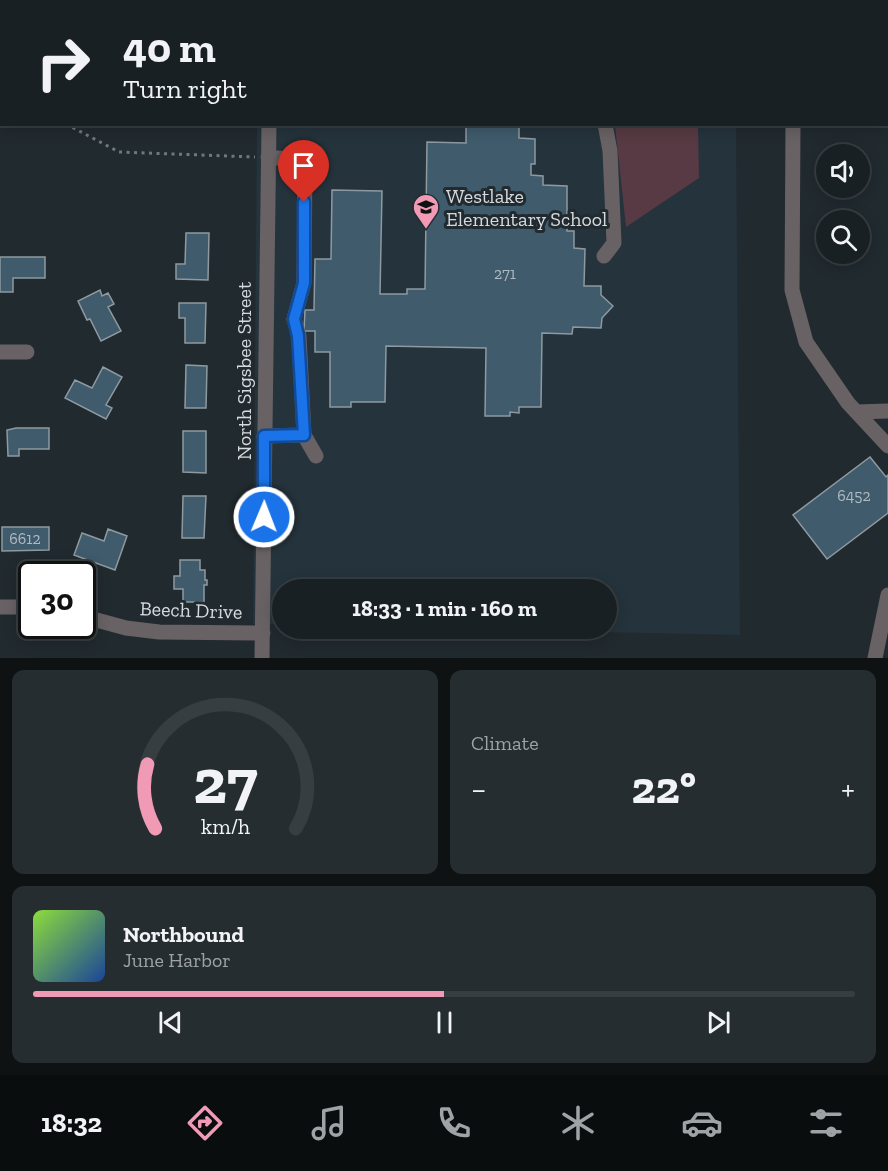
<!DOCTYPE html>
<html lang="en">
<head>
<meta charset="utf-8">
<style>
	:root { --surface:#192023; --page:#262d30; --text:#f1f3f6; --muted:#9fa3a6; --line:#373e41; --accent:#f09ab5 }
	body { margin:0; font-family:"Zilla Slab",serif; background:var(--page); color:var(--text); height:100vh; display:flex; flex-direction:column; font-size:22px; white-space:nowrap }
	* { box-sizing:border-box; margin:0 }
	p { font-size:20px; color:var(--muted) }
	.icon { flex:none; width:33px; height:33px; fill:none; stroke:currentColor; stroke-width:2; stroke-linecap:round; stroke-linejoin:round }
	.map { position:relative; height:658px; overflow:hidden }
	.sheet { display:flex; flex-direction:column; gap:12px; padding:12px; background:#0e1213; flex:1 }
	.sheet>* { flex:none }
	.banner { position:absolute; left:0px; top:0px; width:888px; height:126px; box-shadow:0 3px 15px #0003,0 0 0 2px var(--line); background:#192023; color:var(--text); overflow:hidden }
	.tools { position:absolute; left:816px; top:144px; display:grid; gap:12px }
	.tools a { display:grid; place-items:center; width:54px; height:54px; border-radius:50%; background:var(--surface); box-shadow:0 3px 15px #0003,0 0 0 2px var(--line); font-size:30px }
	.speed { position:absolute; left:18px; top:561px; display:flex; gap:12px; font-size:30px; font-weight:700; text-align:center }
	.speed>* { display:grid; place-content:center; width:78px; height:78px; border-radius:50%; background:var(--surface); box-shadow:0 3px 15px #0003,0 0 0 2px var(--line); line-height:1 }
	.speed .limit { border:3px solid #111; border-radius:9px; background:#fff; color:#111 }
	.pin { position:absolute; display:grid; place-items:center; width:51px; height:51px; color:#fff; margin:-62px -26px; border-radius:50% 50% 50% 0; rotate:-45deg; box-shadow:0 0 6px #0007 }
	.pin .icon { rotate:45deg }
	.me { position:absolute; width:66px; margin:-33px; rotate:1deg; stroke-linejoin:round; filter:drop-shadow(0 0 4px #0008) }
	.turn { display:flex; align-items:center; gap:21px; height:126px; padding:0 24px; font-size:27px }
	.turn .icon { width:78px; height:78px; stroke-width:2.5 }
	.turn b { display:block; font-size:42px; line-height:51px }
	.big { font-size:45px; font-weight:800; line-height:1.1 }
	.sheet .widget { flex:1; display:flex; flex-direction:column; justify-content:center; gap:9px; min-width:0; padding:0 21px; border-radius:12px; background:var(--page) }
	.sheet .dial { align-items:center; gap:0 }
	.dial svg { height:156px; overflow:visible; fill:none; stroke:var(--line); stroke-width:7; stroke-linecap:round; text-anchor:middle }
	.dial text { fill:var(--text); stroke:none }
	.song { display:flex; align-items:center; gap:18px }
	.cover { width:72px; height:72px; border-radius:9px; background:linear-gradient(135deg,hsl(90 70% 55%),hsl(220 70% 35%)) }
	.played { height:6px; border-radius:3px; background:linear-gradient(90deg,var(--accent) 50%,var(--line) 50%) }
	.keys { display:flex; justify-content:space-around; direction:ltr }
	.heat { display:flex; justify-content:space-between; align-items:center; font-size:33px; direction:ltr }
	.sheet .tiles { flex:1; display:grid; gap:12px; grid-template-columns:1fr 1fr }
	.widget:last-child { grid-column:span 2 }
	.trip { position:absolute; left:272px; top:579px; width:345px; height:60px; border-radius:30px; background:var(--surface); box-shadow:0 3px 15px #0003,0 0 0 2px var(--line); font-weight:800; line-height:60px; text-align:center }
	.tab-bar { display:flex; height:96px; justify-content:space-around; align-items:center; background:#0a0d0e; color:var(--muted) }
	.tab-bar .icon { width:42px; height:42px }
	.tab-bar .current { color:var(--accent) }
	.tab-bar b { font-size:27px; color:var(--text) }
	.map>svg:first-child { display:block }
	.built { fill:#25333c }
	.green { fill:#573a43 }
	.building { fill:#3f5b6c; stroke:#8f9aa0; stroke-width:1.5 }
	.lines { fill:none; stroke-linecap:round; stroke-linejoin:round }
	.path { stroke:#71787d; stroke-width:3; stroke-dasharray:3 4.5; stroke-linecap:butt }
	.minor { stroke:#686264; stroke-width:15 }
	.route-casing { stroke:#114b97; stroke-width:15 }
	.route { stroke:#1a73e8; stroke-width:10 }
	.labels { text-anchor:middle; stroke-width:6; stroke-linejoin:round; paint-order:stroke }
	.number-label { font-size:16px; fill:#b0bac2 }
	.poi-label { font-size:20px; fill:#d5dade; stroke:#212a2f; text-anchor:start }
	.street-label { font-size:20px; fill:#d5dade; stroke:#212a2f }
</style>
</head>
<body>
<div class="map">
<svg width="888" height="658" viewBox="0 0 888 658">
	<rect width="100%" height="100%" fill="#212a2f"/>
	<path class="built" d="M257 125H736L740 635 460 629 606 628V590H282V624H253Z"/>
	<path class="green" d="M204 0H888V14L886 2Z
		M615 125H698L699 178 626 227Z"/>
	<path class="building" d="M466 124H519V138L535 139V164H531V175L543 176V185L567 186V231H574V248L585 249 584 286H601V295L613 306 602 318 601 328 573 327 572 334 542 333 541 407H519V413L510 412V416H485L486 348 386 346 385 402H351V407H330V352H315V331H304L305 310H314L315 259H331L332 190 382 191 380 294H407V289H425L427 142 466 143Z
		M186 233H209L208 280 176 279V264H185Z
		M0 257H45V278H13V292H0Z
		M100 290 102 296 108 293 114 304 108 307 121 331 101 341 90 319 87 320 78 301Z
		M179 303H206L205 343H185V318H179Z
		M186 365 207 366 206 408H185Z
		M103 367 122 377 106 405 112 408 106 419 65 398 75 380 92 388Z
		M16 428H49V449H19V456H8L7 430Z
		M183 431H206V473L183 472Z
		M870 457 886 477 888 475V513L827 559 793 515Z
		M183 496H206L204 538H182Z
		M2 527H49V550L2 551Z
		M108 529 127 536 115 570 74 555 82 533 104 541Z
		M180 560H200V570H205V580H207V585H204V602H183V589H174V576H180Z"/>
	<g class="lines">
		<path class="path" d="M0 90 2 91
			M66 124 119 152 255 157"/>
		<path class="minor" d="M884 2V0
			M886 29H888
			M793 124 792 290 806 342 848 403 888 446
			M604 256 614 243 610 151 605 124
			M0 352H27
			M857 412 888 411
			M304 435 316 456
			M264 436 304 435 299 336 294 319 304 283 305 161 268 157
			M0 607H32
			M82 616 126 628 159 632 263 633
			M262 658 269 124
			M875 658 888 595"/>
	</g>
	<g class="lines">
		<g class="route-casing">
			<path id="route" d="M264 517V436L304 435 298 336 294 319 304 283V202"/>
		</g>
		<use href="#route" class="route"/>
	</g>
	<defs>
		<g id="school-pin" transform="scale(1.35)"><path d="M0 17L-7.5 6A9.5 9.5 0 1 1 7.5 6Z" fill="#f09ab5" stroke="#212a2f"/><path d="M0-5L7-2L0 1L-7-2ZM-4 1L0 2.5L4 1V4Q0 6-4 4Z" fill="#111"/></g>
	</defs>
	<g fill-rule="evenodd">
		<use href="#school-pin" x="426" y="207"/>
	</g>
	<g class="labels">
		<g class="number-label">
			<text x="505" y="279">271</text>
			<text x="854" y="501">6452</text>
			<text x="25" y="544">6612</text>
		</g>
		<g class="poi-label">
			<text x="446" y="203">Westlake<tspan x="446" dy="23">Elementary School</tspan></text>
		</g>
		<g class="street-label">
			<text transform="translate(244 371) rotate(-90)" y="7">North Sigsbee Street</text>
			<text transform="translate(191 610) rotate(2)" y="7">Beech Drive</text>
		</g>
	</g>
</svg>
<div class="tools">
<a><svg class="icon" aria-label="sound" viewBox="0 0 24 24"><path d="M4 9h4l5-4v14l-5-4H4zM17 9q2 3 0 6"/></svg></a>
<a><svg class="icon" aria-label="search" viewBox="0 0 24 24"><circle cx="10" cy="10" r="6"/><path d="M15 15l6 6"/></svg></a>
</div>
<div class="speed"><div class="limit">30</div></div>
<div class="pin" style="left:304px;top:202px;background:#d93025"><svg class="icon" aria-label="arrive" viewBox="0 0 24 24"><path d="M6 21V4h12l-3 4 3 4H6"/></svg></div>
<svg class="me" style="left:264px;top:517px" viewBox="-20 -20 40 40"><circle r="17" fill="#1a73e8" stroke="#fff" stroke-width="3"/><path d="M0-11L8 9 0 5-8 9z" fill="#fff"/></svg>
<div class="trip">18:33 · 1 min · 160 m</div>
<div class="banner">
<div class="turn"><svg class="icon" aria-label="right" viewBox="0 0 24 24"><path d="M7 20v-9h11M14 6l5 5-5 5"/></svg><div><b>40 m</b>Turn right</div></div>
</div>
</div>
<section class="sheet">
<div class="tiles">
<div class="widget dial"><svg viewBox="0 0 100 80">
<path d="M14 69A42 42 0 1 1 86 69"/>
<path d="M14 69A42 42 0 0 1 10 36" stroke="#f09ab5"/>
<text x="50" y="56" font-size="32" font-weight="700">27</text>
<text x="50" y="72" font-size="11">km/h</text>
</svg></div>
<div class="widget"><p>Climate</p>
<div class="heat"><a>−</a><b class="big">22°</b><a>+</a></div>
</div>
<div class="widget">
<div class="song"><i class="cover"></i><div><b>Northbound</b><p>June Harbor</p></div></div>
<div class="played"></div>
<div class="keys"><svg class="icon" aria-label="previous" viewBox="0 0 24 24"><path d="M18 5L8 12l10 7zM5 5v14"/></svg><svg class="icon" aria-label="pause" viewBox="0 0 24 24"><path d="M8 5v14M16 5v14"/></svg><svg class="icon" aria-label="next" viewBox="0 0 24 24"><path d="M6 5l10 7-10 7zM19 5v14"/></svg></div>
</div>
</div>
</section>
<nav class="tab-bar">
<b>18:32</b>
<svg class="icon current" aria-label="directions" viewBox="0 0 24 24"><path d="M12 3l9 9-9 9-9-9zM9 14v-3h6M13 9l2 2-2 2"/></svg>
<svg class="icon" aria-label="music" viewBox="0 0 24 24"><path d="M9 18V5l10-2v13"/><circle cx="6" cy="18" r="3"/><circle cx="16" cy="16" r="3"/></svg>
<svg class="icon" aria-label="phone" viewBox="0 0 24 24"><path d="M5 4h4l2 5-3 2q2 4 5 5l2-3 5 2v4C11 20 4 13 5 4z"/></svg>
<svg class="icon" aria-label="climate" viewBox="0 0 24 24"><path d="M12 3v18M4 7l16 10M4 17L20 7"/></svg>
<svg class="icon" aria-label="car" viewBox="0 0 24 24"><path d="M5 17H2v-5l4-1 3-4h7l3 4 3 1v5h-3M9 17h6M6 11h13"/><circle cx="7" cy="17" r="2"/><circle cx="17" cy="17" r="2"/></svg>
<svg class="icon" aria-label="filters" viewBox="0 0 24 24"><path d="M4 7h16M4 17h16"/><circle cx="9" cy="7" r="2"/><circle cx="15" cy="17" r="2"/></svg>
</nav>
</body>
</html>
